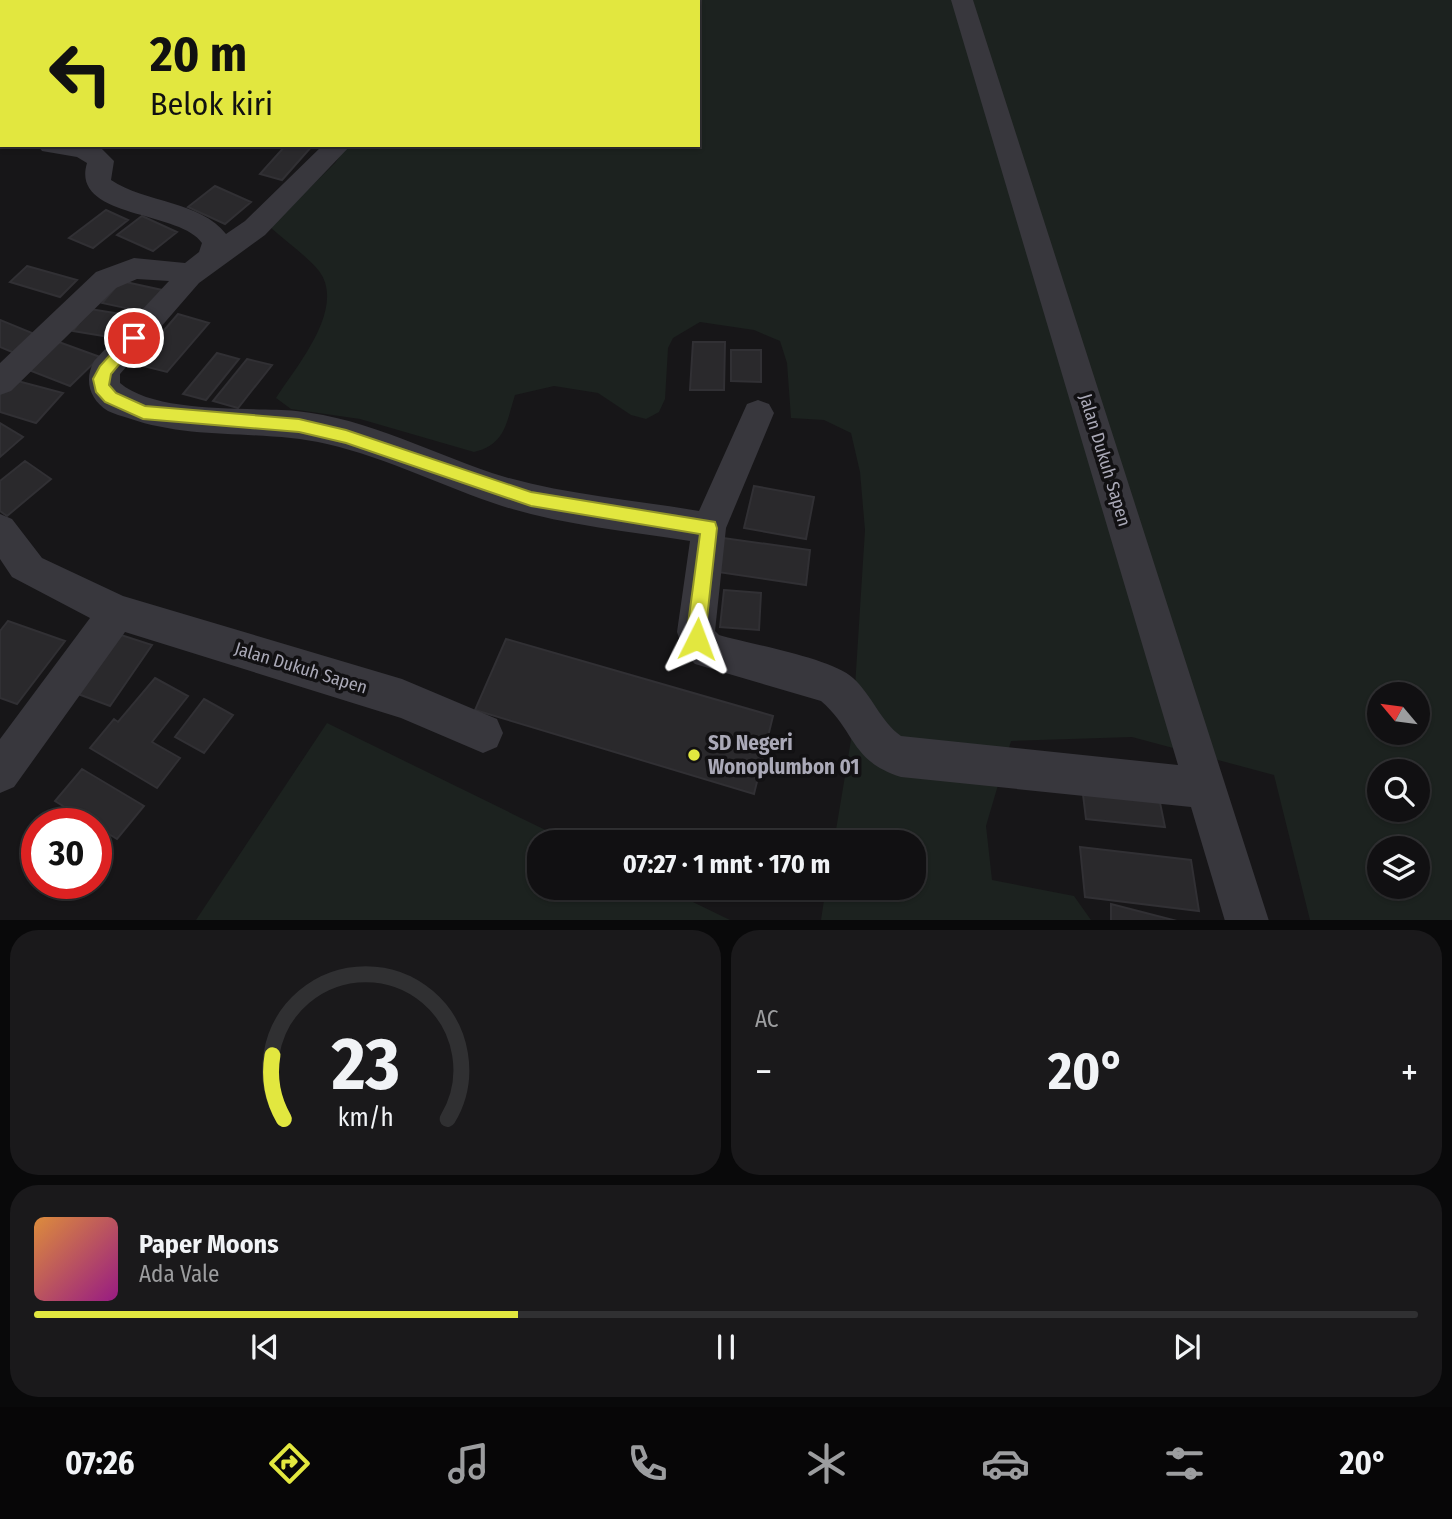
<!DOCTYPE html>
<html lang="id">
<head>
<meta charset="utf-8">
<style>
	:root { --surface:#111012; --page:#1a191b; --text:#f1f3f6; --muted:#9c9d9f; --line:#303032; --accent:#e2e73f }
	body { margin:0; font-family:"Fira Sans Condensed",sans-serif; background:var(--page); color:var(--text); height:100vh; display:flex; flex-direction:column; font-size:26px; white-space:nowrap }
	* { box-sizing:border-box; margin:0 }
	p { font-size:23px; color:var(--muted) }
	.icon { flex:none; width:38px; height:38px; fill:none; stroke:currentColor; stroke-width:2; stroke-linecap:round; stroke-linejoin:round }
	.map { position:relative; height:920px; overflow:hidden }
	.drawer { display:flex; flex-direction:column; gap:10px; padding:10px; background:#09090a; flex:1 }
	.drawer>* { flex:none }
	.guide { position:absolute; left:0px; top:0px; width:700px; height:147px; box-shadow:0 2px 5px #0004,0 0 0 2px var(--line); background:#e2e73f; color:#111; overflow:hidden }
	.needle { width:46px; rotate:299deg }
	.tools { position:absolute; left:1367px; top:682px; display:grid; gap:14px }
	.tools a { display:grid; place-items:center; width:63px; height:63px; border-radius:50%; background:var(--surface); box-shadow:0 2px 5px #0004,0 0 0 2px var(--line); font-size:35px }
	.speed { position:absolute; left:21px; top:808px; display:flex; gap:14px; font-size:35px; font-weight:700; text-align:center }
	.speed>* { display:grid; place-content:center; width:91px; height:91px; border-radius:50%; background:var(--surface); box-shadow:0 2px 5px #0004,0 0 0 2px var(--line); line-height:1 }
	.speed .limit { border:10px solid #d22; background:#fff; color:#111 }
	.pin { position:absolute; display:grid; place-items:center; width:60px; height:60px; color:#fff; margin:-30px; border:4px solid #fff; border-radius:50%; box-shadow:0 2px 7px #0007 }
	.me { position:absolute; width:77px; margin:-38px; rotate:3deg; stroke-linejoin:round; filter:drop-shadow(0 0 5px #0008) }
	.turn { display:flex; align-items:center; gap:24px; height:147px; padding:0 35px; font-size:32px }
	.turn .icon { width:91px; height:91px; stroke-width:2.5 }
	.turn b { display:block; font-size:49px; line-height:60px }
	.big { font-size:52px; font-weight:700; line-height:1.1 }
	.drawer .widget { flex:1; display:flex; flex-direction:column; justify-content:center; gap:10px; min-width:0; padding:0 24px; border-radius:28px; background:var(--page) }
	.drawer .dial { align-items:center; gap:0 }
	.dial svg { height:182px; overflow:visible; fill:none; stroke:var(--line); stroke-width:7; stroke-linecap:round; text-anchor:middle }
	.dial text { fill:var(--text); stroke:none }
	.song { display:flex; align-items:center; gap:21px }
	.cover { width:84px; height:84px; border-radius:10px; background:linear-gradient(135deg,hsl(30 70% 55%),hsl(310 70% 35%)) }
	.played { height:7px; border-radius:4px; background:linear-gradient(90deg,var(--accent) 35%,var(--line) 35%) }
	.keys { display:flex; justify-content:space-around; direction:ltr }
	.heat { display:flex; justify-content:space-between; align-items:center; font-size:38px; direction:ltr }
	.drawer .tiles { flex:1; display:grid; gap:10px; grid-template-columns:1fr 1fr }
	.widget:last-child { grid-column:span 2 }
	.trip { position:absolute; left:527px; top:830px; width:399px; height:70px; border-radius:28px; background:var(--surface); box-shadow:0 2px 5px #0004,0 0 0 2px var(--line); font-weight:700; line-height:70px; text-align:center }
	.menu { display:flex; height:112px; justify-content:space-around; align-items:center; background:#070607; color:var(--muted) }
	.menu .icon { width:49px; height:49px }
	.menu .selected { color:var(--accent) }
	.menu b { font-size:32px; color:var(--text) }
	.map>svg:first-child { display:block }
	.green { fill:#1c221f; fill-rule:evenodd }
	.building { fill:#2a292c; stroke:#313034; stroke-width:2 }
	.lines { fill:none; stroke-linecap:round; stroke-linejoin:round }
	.street { fill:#38373d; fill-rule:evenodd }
	.route { fill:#e2e73f; stroke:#939629; stroke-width:2 }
	.poi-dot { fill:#e2e73f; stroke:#121113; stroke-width:2.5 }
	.labels { text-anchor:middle; stroke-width:7; stroke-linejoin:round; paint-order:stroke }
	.street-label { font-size:18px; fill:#aaa9b7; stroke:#121113 }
	.near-poi-label { font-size:21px; font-weight:bold; fill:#aaa9b7; stroke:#121113; text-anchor:start }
</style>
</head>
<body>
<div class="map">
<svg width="1452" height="921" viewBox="0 0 1452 921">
	<rect width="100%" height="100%" fill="#171618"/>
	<path class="green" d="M444 0H1452V920H1310L1274 775 1132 737 1011 741 986 826 992 880 1074 896 1091 920H821L826 887H914V842H834L852 734 865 530 860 472 851 433 824 420 791 418 787 363 780 341 754 330 700 322 673 338 668 348 665 399 659 412 646 419 631 415 598 393 554 386 515 395C506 423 506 444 474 452L360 419 291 409 276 398C295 368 347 308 319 271 306 255 285 241 270 227L335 163 348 145H698V2H442ZM1379 695H1418V733H1379ZM1379 772H1418V810H1379ZM1379 849H1418V887H1379Z
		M327 723 570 842H539V887H662L730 920H196Z"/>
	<path class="building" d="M286 145H313L282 180 260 174Z
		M215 186 251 202 225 224 188 207Z
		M106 210 128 220 93 248 69 238Z
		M142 216 177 232 153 251 117 235Z
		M27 266 77 280 60 297 10 282Z
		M121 281 162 290 144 312 102 303Z
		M90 309 139 317 121 339 73 331Z
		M178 314 209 323 167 372 135 364Z
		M0 320 37 335 17 354 0 347Z
		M56 341 100 357 70 386 26 369Z
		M693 342H725L724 390H690Z
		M731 350H761V382L731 381Z
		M217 353 239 359 206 400 183 394Z
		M247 359 272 365 238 408 213 401Z
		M10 379 63 393 36 423 0 412V390Z
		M0 423 23 437 0 457Z
		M25 461 51 479 7 516 0 511V481Z
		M754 486 814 497 806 539 744 528Z
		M716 537 810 550 806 585 711 571Z
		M724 590 761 593 759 630 720 627Z
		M8 621 65 641 17 704 0 698V631Z
		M121 635 152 645 110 706 78 694Z
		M506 639 773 716 754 794 475 710Z
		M155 678 188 696 152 742 180 758 157 788 90 748 114 719 118 722Z
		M204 699 233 715 204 753 175 737Z
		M82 769 144 806 117 839 55 801Z
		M1082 786 1158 793 1165 827 1086 819Z
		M1080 847 1191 860 1199 911 1085 897Z
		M1111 904 1177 921H1111Z"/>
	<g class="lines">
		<path class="street" d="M412 0H436L411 2Z
			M951 0H973L1269 921H1225L1191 807 901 777C850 761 856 731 821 701L695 664 684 653 677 632 690 541C627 531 563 525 502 506 444 487 388 458 327 444 262 429 193 441 128 418 122 416 114 414 108 411 89 399 84 380 94 361L169 281 137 279 116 288 11 391 0 395V363L96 272 134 258 185 263 199 252 202 243C179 210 70 219 87 163L77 157 42 151 38 145 100 147 114 161 111 180C145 203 201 201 226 234L245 221 323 145H351L265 235 199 283 120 374V383C156 414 249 407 296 411 369 418 436 456 505 477 568 495 634 500 699 511L747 404 758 400 769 404 774 413 726 528 715 631 719 635C750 644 832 658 853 678 872 695 880 721 901 736L1178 765Z
			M0 129 2 145H6L0 146Z
			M0 514 12 519 42 558 123 596 402 679 497 719 503 733 497 747 483 753 401 718 125 632 14 787 0 793V739L90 618 12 577 0 559Z"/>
	</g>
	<path class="route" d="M134 333 141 338 111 374 109 385 116 393 145 406 299 419 346 430 531 492 715 522 717 528 704 646 697 648 691 646 687 632 700 534 531 506 346 443 299 432 143 419 105 402 96 392 93 379 100 366 129 334Z"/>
	<circle class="poi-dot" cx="694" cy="755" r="7"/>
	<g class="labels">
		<g class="street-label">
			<text transform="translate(1105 460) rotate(73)" y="6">Jalan Dukuh Sapen</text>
			<text transform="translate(301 668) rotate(17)" y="6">Jalan Dukuh Sapen</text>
		</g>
		<g class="near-poi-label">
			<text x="708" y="750">SD Negeri<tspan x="708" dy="24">Wonoplumbon 01</tspan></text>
		</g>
	</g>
</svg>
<div class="tools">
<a><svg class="needle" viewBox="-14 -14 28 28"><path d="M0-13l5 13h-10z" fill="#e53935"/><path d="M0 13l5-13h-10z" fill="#9c9d9f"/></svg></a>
<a><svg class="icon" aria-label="search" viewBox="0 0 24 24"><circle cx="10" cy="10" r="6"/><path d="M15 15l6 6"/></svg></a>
<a><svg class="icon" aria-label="layers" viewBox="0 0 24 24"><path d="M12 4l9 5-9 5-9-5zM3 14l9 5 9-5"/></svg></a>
</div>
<div class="speed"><div class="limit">30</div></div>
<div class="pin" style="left:134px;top:338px;background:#d93025"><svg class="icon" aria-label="arrive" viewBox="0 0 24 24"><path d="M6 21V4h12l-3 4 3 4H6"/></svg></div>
<svg class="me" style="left:697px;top:639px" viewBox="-20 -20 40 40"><path d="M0-17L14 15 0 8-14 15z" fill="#e2e73f" stroke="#fff" stroke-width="4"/></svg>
<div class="trip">07:27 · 1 mnt · 170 m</div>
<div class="guide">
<div class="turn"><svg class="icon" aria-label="left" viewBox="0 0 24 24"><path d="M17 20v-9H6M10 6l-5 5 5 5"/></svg><div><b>20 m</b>Belok kiri</div></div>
</div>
</div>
<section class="drawer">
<div class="tiles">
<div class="widget dial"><svg viewBox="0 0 100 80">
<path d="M14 69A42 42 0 1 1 86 69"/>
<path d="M14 69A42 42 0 0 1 9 41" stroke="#e2e73f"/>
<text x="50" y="56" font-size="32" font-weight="700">23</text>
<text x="50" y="72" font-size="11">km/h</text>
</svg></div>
<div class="widget"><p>AC</p>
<div class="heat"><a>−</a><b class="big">20°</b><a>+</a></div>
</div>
<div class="widget">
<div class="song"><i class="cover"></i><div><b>Paper Moons</b><p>Ada Vale</p></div></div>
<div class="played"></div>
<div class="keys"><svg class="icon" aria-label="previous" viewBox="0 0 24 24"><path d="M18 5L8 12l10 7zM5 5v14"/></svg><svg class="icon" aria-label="pause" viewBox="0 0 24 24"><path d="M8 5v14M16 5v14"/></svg><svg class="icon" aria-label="next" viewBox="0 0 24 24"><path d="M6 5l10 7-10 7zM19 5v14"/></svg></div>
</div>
</div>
</section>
<nav class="menu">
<b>07:26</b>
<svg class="icon selected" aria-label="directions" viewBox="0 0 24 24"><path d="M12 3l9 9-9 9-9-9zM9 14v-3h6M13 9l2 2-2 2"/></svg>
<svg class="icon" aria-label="music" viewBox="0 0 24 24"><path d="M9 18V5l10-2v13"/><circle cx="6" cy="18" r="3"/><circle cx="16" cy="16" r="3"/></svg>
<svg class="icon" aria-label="phone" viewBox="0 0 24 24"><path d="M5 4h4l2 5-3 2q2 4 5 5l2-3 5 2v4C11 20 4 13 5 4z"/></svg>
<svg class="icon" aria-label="climate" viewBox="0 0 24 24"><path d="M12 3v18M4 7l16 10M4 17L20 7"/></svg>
<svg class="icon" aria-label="car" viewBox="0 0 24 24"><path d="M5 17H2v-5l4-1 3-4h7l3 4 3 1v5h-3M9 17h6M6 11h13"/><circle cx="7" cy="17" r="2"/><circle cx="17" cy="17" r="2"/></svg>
<svg class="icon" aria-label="filters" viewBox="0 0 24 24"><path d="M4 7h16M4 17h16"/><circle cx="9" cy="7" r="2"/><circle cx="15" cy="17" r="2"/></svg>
<b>20°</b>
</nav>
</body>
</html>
